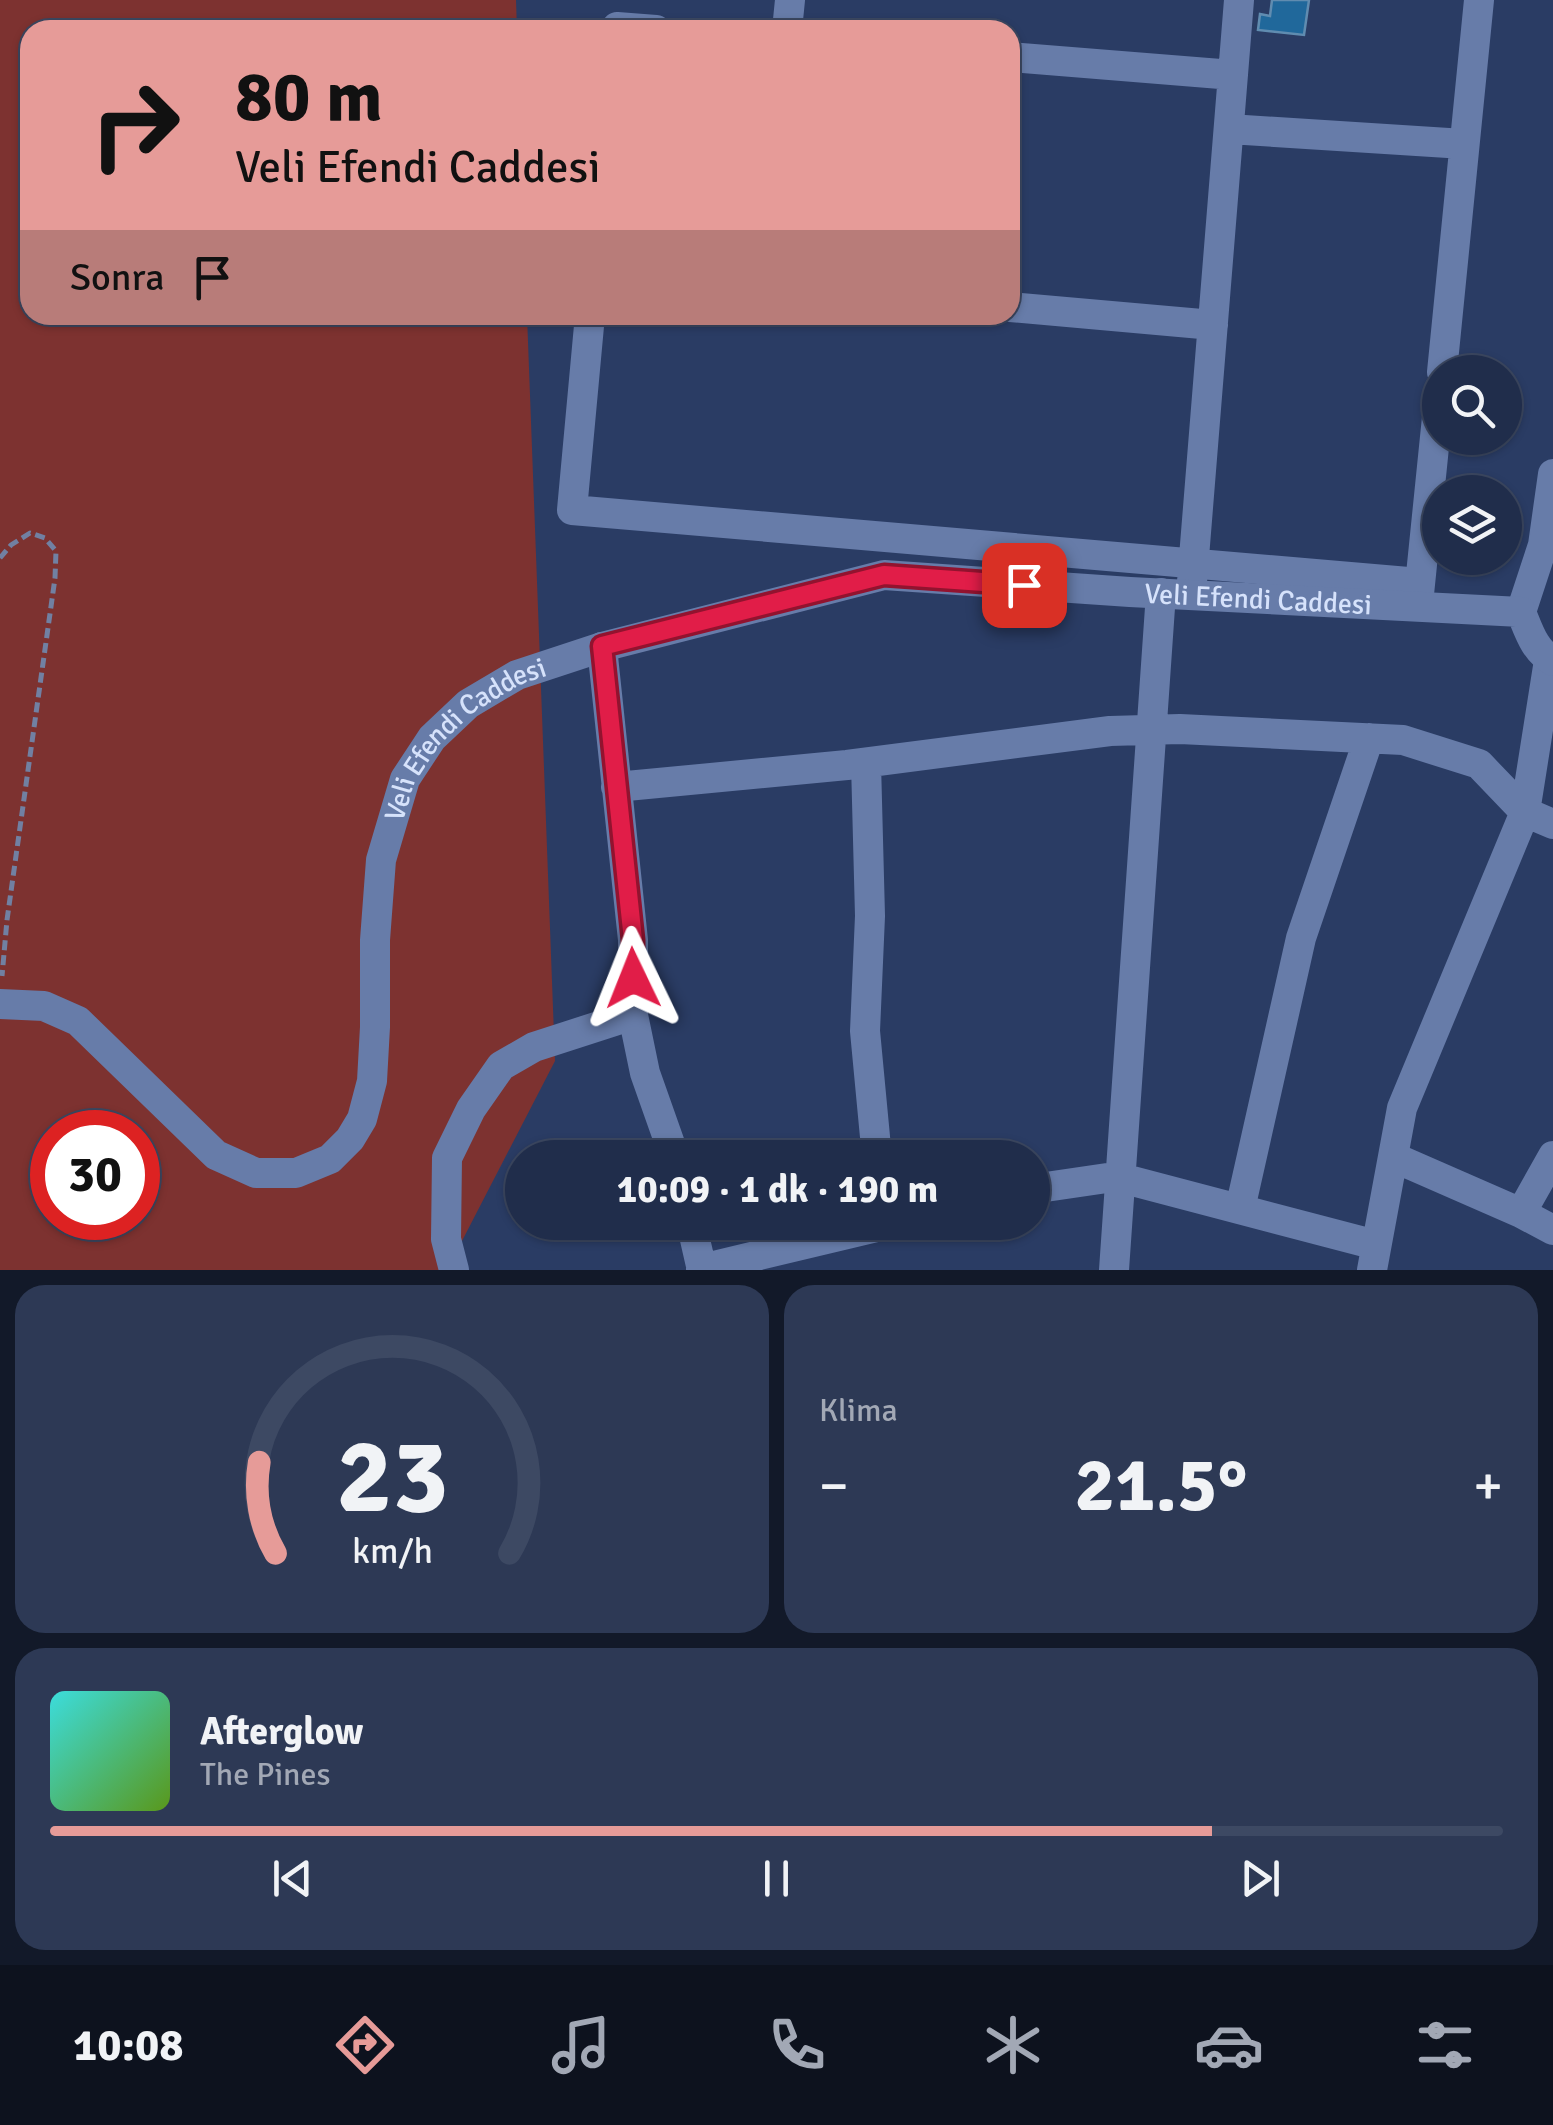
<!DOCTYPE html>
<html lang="tr">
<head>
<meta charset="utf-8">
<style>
	:root { --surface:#202d4b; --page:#2d3955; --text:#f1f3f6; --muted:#a2a8b5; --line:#3d4963; --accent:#e69b98 }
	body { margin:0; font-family:Signika,sans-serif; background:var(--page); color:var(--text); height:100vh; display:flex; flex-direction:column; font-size:38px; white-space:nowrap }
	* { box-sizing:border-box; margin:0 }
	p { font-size:32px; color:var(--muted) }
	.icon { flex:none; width:55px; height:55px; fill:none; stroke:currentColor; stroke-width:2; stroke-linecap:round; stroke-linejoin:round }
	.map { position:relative; height:1270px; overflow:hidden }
	.side { display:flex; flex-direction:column; gap:15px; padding:15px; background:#121929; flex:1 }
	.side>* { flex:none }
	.guide { position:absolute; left:20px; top:20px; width:1000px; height:305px; border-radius:30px; box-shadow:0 2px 8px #0004,0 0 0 2px var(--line); background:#e69b98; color:#111; overflow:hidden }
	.tools { position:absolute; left:1422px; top:355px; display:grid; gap:20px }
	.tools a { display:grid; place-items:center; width:100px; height:100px; border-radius:50%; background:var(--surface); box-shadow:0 2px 8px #0004,0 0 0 2px var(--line); font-size:50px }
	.speed { position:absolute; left:30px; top:1110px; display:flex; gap:20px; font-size:50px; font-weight:700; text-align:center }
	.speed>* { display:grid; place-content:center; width:130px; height:130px; border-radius:50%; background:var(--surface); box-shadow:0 2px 8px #0004,0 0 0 2px var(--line); line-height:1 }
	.speed .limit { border:15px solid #d22; background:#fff; color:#111 }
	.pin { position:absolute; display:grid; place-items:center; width:85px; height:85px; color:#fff; margin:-42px; border-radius:20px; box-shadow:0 5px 15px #0006 }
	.me { position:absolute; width:110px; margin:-55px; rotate:358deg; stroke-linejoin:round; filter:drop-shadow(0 0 8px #0008) }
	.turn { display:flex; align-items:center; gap:35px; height:210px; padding:0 50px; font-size:45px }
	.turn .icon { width:130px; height:130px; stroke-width:2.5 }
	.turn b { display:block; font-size:70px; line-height:85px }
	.then { display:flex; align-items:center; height:95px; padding:0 50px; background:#0003; gap:20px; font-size:38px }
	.big { font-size:75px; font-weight:700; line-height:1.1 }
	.side .tile { flex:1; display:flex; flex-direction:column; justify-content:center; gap:15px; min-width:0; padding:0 35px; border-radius:30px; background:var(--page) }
	.side .dial { align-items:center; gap:0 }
	.dial svg { height:260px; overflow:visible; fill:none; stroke:var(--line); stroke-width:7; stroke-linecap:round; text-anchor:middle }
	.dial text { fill:var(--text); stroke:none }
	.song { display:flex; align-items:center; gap:30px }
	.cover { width:120px; height:120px; border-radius:15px; background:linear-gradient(135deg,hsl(180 70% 55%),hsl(90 70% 35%)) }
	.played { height:10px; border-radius:5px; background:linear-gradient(90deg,var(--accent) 80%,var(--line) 80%) }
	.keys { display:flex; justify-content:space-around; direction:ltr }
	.heat { display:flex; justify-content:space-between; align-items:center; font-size:55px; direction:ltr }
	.side .tiles { flex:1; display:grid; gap:15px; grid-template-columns:1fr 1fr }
	.tile:last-child { grid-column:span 2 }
	.trip { position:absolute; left:505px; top:1140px; width:545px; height:100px; border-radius:50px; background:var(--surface); box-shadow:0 2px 8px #0004,0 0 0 2px var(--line); font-weight:700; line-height:100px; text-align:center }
	.tab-bar { display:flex; height:160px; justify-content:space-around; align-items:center; background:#0d121e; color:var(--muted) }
	.tab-bar .icon { width:70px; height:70px }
	.tab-bar .active { color:var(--accent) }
	.tab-bar b { font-size:45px; color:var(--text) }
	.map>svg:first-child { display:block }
	.green { fill:#7d3230; fill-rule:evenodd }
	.building { fill:#20689b; stroke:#608cb0; stroke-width:2.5 }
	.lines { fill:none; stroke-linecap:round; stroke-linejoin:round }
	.path { stroke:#7180a2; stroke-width:5; stroke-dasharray:10 5; stroke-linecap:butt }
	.street { stroke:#677ca9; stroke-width:30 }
	.secondary { stroke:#677ca9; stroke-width:30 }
	.route-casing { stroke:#92132f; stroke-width:25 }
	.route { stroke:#e11d48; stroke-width:18 }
	.labels { text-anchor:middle; stroke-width:10; stroke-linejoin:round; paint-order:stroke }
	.street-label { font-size:28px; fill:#d6e2fb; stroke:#203158 }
</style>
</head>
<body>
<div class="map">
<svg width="1553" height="1270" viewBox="0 0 1553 1270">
	<rect width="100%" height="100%" fill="#2a3c64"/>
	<path class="green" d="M0 0H516L517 30H30V315H527L555 1061 447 1270H0ZM52 1132H138V1218H52Z"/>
	<path class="building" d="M1272 0H1309L1304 35 1258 30 1260 14 1270 16Z"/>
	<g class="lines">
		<path class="path" d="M0 558 11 545 30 533 45 538 56 551 55 578 7 920 2 976"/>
		<path class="street" d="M617 27 656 30
			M787 30 790 0
			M1010 57 1233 75
			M1229 129 1464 144
			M1010 307 1213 325
			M590 315 572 510 1420 583
			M1442 372 1479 0
			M1192 582 1239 0
			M1418 604 1440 388
			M602 647 633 940V1015L645 1073 675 1158
			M866 763 870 916 865 1031 877 1158
			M616 787 847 765 1110 731 1180 729 1403 740 1479 764 1525 812 1553 824
			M1393 1157 1521 1213 1553 1230
			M1032 1189 1107 1178H1121L1376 1245
			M1240 1209 1301 938 1369 738
			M1521 1213 1553 1156
			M691 1222 702 1270
			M701 1269 898 1222
			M454 1270 446 1239 447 1158 471 1109 501 1066 534 1047 633 1015
			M1114 1270 1161 593
			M1372 1270 1402 1108 1525 812 1549 660"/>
		<g class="secondary">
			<path d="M1521 612 1543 545 1553 474"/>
			<path id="s1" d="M0 1004 44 1006 78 1021 216 1155 256 1173H296L330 1159 350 1139 362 1119 372 1081 375 1027V940L381 860 405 779 432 738 468 704 517 675 602 647 884 575 1130 592 1521 612C1529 631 1534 650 1553 661"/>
		</g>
	</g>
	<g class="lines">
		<g class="route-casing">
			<path id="route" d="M633 978V940L602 646 884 575 1024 585"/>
		</g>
		<use href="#route" class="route"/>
	</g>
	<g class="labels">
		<g class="street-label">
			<text dy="10" stroke="none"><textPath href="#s1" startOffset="1702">Veli Efendi Caddesi</textPath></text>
			<text dy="10" stroke="none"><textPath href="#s1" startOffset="862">Veli Efendi Caddesi</textPath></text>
		</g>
	</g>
</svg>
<div class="tools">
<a><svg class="icon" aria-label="search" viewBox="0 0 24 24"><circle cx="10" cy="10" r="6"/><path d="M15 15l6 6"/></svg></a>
<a><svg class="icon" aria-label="layers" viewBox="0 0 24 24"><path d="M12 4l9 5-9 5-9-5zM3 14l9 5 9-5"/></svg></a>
</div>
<div class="speed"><div class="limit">30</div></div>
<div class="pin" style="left:1024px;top:585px;background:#d93025"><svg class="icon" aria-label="arrive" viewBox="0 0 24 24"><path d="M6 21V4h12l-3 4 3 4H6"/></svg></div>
<svg class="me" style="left:633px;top:978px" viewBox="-20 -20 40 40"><path d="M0-17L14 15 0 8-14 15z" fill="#e11d48" stroke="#fff" stroke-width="4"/></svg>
<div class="trip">10:09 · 1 dk · 190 m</div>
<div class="guide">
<div class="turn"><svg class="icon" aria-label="right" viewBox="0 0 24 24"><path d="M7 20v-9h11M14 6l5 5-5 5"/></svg><div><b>80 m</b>Veli Efendi Caddesi</div></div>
<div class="then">Sonra<svg class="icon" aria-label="arrive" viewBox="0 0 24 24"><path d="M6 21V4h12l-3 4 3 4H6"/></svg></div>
</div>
</div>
<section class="side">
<div class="tiles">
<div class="tile dial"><svg viewBox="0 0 100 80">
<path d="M14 69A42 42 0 1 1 86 69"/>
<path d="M14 69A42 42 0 0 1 9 41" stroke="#e69b98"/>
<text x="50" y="56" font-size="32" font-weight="700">23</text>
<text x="50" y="72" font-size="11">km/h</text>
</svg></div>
<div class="tile"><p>Klima</p>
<div class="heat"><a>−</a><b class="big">21.5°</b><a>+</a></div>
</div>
<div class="tile">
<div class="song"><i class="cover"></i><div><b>Afterglow</b><p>The Pines</p></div></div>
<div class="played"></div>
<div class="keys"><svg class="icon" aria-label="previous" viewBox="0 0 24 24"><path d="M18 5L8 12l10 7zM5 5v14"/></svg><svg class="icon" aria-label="pause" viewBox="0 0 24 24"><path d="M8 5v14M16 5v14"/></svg><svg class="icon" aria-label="next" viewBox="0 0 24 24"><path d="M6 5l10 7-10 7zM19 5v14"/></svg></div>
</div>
</div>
</section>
<nav class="tab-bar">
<b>10:08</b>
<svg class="icon active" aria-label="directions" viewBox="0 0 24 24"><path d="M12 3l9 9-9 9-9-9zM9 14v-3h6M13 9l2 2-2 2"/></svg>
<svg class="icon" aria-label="music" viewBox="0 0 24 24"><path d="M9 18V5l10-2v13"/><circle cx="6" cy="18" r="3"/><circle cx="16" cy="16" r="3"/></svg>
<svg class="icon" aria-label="phone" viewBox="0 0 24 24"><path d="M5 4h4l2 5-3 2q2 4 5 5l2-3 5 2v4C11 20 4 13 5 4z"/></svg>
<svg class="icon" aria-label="climate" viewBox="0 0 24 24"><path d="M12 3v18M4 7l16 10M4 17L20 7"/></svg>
<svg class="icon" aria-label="car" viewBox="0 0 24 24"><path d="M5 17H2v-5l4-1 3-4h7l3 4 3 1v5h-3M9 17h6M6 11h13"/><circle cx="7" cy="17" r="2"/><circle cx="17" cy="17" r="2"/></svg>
<svg class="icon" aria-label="filters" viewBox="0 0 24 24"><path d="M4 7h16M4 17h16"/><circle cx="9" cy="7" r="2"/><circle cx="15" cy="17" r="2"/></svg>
</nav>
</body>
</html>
